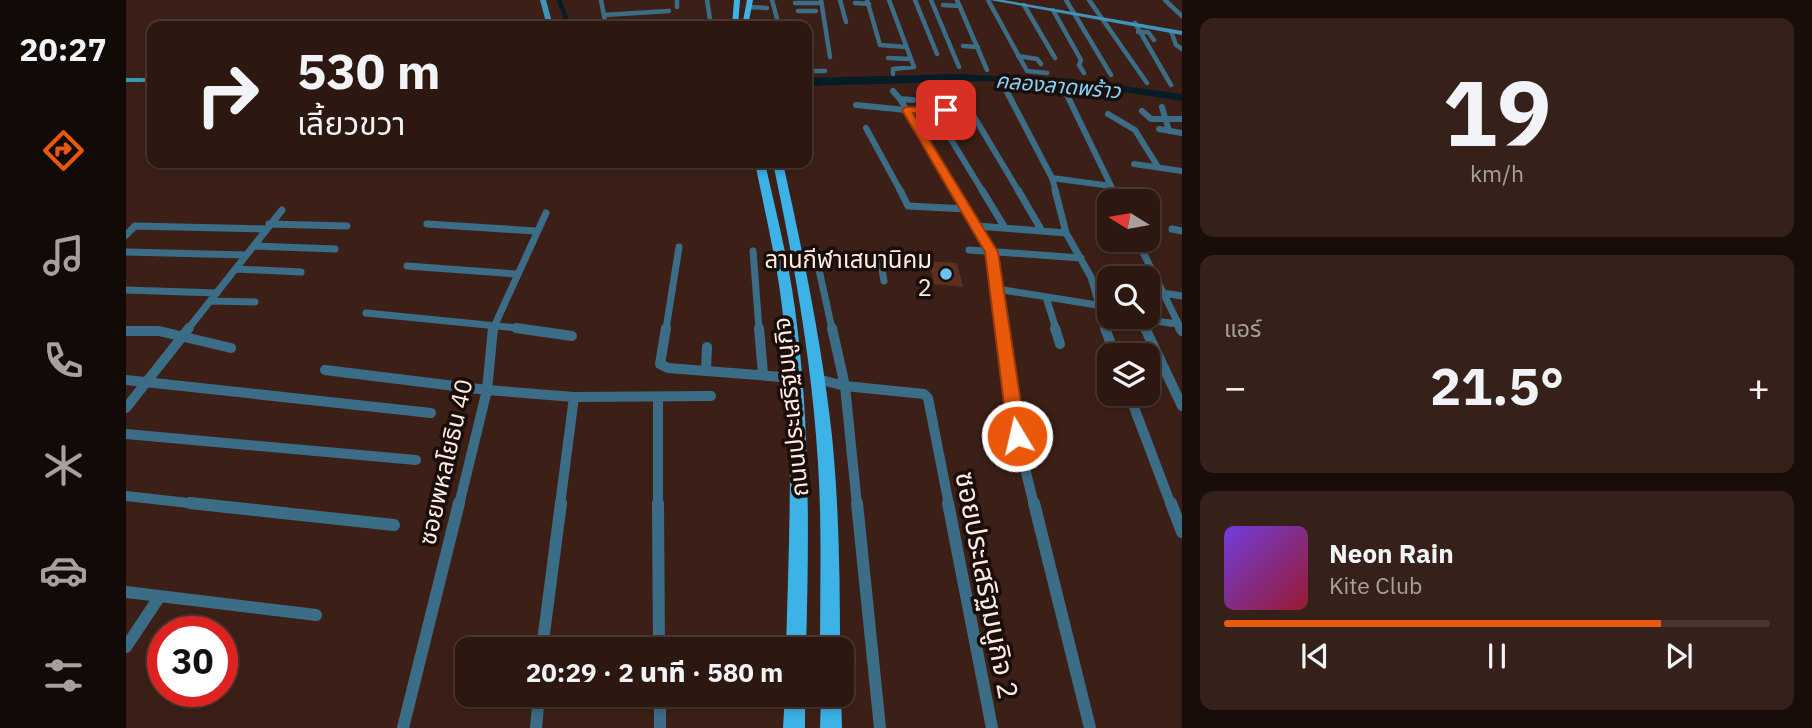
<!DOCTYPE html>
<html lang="th">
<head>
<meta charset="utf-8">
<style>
	:root { --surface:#2d1811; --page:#35211a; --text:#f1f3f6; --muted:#a7a09f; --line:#483731; --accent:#ea580c }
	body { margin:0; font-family:"IBM Plex Sans","Noto Sans Thai",sans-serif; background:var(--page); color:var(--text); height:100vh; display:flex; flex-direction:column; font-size:26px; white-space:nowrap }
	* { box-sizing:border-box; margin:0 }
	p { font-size:23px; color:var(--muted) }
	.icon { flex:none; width:38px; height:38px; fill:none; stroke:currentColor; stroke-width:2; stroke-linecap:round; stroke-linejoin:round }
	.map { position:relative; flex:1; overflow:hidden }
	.details { display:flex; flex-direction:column; gap:18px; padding:18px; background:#190d09; width:630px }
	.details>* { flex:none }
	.top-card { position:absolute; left:21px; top:21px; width:665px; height:147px; border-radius:14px; box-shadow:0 4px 10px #0003,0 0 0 2px var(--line); background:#2d1811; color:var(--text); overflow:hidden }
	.needle { width:46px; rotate:281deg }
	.fabs { position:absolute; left:971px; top:189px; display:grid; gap:14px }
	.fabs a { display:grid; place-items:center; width:63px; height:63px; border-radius:14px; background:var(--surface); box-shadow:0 4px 10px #0003,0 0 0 2px var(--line); font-size:35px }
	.speed { position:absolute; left:21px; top:616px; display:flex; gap:14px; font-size:35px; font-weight:700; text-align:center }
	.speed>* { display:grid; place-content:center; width:91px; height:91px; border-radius:50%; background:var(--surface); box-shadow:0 4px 10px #0003,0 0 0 2px var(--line); line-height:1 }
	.speed .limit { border:10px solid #d22; background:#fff; color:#111 }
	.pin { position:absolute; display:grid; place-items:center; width:60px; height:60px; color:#fff; margin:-30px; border-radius:14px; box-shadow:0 4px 10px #0006 }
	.me { position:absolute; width:77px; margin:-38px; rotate:351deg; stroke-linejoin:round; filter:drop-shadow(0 0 5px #0008) }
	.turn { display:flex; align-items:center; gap:24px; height:147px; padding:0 35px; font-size:32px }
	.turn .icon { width:91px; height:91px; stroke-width:2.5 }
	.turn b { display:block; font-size:49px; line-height:60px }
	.big { font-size:52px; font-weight:800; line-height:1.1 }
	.details .tile { flex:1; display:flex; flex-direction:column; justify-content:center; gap:10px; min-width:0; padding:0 24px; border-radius:14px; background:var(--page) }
	.details .dial { align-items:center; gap:0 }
	.dial b { font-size:91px; line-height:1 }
	.song { display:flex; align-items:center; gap:21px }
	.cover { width:84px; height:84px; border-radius:10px; background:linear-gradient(135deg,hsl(260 70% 55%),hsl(350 70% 35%)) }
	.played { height:7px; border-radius:4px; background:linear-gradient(90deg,var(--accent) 80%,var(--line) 80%) }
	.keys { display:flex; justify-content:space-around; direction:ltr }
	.heat { display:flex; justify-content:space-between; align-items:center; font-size:38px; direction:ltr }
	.trip { position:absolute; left:329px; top:637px; width:399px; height:70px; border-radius:14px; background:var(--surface); box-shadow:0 4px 10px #0003,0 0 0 2px var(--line); font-weight:800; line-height:70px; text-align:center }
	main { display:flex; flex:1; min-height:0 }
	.dock { display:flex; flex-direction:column; width:126px; justify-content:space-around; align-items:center; background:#120a07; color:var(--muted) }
	.dock .icon { width:49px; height:49px }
	.dock .selected { color:var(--accent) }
	.dock b { font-size:32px; color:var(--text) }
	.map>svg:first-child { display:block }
	.green { fill:#5c2f21 }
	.water { fill:#061c27 }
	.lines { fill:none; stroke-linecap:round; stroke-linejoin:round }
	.canal { stroke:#061c27; stroke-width:4.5 }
	.street-far4 { stroke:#3c6d86; stroke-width:4.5 }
	.street-far3 { stroke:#3c6d86; stroke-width:6 }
	.street-far2 { stroke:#3c6d86; stroke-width:7 }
	.street-far1 { stroke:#3c6d86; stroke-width:10 }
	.street { stroke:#3c6d86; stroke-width:12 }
	.secondary { fill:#3f94bc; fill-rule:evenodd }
	.primary { fill:#3db2e6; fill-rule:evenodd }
	.route { fill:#ea580c; stroke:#983908; stroke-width:2 }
	.poi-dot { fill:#69c4f0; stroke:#1a0e0a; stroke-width:2.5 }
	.labels { text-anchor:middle; stroke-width:7; stroke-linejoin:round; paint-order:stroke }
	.far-water-label { font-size:21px; font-style:italic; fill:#86d3fb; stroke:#1a0e0a }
	.poi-label { font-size:24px; fill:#ffebe5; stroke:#1a0e0a; text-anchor:end }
	.street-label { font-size:24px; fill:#ffebe5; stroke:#1a0e0a }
	.near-street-label { font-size:28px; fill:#ffebe5; stroke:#1a0e0a }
</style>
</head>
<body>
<main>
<nav class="dock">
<b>20:27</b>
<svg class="icon selected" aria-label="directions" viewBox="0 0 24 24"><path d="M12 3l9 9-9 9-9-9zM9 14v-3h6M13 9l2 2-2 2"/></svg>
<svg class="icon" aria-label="music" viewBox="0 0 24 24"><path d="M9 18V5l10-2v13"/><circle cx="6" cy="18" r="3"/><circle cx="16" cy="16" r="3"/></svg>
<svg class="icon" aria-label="phone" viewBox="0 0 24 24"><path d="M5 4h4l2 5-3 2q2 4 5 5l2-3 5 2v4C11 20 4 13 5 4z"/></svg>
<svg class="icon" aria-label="climate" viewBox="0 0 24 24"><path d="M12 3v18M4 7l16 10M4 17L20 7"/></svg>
<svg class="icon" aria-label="car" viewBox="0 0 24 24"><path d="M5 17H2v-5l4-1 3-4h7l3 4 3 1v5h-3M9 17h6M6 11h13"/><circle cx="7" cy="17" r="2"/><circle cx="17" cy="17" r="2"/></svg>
<svg class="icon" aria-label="filters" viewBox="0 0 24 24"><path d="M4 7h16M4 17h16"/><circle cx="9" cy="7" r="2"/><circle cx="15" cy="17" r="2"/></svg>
</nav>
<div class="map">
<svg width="1056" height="728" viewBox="0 0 1056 728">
	<rect width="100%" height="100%" fill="#3c2017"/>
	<path class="green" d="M803 261 831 263 837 287 808 284Z"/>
	<path class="water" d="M832 74 946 79 1056 94V101L964 87 860 81 681 86V78Z"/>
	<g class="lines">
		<path class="canal" d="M433 0 443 26"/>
		<path class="street-far4" d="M475 0 480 26
			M551 0V7
			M581 0 585 26
			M646 0 653 26
			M695 0 704 57
			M714 0 720 22
			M741 0 754 45 780 47
			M763 0 788 67 767 69V74
			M789 0 811 54
			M805 0 833 67
			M831 0 861 70
			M862 0 901 71 921 73
			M940 0 985 75
			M963 0 1021 83
			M1039 0 1056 16
			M669 3H692
			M729 3 743 4
			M817 5 834 6
			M898 5 929 58
			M622 7 641 8
			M927 10 955 60 953 65 958 73
			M672 11H690
			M478 15 543 11
			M1009 23 1045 85
			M497 26 560 23
			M681 30H684
			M1045 31 1050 45 1056 49
			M1012 32H1022L1028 40
			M837 46 852 47
			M892 56 911 59 915 64
			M762 58 785 59
			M681 71H699"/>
		<path class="street-far3" d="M767 91 774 99
			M881 92 926 178 930 192
			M940 93 988 192
			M787 100 774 99 829 192
			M817 100 838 101
			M730 105 780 110H844L829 89
			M1036 107 1043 131
			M807 110 857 192
			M844 110 893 192
			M1016 111 1025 119H1056
			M982 114 1009 130 1032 167
			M740 128 775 192
			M1033 129 1056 133
			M1008 164 1056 171
			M926 178 985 186"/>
		<path class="street-far2" d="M774 190 782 206 841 209
			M828 190 865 252 876 329
			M856 190 879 228
			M892 190 916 231
			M929 190 940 233 965 277 980 329
			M987 190 992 201
			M143 224 221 226
			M301 224 409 231
			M852 226 940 233
			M1046 229 1056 231
			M0 235 9 226 140 229
			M1011 240 1055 329
			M128 246 209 249
			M843 250 955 258
			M627 251 633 329
			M0 252 120 255
			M671 255 690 256 706 329
			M690 256 754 258 758 281
			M281 266 390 274
			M110 269 175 272
			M991 276 1005 278
			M871 289 971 305
			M0 290 91 293
			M1037 293 1056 296
			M920 297 930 329
			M85 301 129 302
			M240 313 402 329
			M998 317 1052 324
			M1015 319 1020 329
			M62 329 156 210
			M367 329 420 213
			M540 329 553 247"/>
		<path class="street-far1" d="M390 328 446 336
			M540 328 534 364 542 368 669 378
			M633 328 637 374
			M706 328 719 386 731 505
			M876 328 891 436 908 505
			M929 328 934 344
			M979 328 989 355
			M1019 328 1056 406
			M1054 328 1056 331
			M0 331H33L105 348
			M199 370 361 390 448 397 585 396
			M580 370 581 347
			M691 379 719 386 798 394 802 398 823 505
			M0 380 305 413
			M1003 394 1045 505
			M532 397V505
			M0 408 63 328
			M0 434 290 460
			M0 496 80 505
			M333 505 361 390 367 328
			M434 505 448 397"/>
		<path class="street" d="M64 503 268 525
			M532 503 533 649
			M731 503 754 728
			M822 503 866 728
			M908 503 964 728
			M1045 503 1056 532
			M0 592 190 615
			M0 647 34 596
			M416 649 435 503
			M534 695V728
			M277 728 333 503
			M410 728 413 695"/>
		<path class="secondary" d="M414 0H420L427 26H421Z
			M864 0H877L1056 31V35Z
			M0 78H26V82H0Z"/>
		<path class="primary" d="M608 0H614L612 26H606Z
			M621 0H627L622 26H616Z
			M629 163H639C651 217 665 270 671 325 684 432 683 542 680 649H660C663 541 668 433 658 325 653 270 640 217 629 163Z
			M647 163H657C677 253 696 344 706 436 713 507 714 578 714 649H694C694 587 696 525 692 463 686 362 668 262 647 163Z
			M659 695H679V728H657Z
			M695 695H715L716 728H694Z"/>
	</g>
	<path class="route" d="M780 107H820L825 110 820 113H787L872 252 900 436 897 441 891 443 885 441 882 436 859 252 776 110Z"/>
	<circle class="poi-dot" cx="820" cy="274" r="7"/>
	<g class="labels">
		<g class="far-water-label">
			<text transform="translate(932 86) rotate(5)" y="7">คลองลาดพร้าว</text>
		</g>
		<g class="poi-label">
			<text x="806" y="268">ลานกีฬาเสนานิคม<tspan x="806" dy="28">2</tspan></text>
		</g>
		<g class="street-label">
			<text transform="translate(665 407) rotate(-96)" y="8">ถนนประเสริฐมนูกิจ</text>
			<text transform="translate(320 462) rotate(-77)" y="8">ซอยพหลโยธิน 40</text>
		</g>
		<g class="near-street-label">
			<text transform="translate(861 585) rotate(79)" y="10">ซอยประเสริฐมนูกิจ 2</text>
		</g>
	</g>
</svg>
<div class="fabs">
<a><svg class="needle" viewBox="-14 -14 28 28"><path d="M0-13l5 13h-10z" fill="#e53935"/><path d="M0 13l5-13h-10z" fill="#a7a09f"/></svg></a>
<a><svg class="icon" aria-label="search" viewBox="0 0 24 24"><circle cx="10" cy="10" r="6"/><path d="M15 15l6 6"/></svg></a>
<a><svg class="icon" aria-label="layers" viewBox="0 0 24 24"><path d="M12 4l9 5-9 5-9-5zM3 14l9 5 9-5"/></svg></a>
</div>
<div class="speed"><div class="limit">30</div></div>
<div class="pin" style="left:820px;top:110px;background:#d93025"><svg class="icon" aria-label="arrive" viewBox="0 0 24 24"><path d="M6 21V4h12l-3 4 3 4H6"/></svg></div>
<svg class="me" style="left:891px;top:436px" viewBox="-20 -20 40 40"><circle r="17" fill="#ea580c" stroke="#fff" stroke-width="3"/><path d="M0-11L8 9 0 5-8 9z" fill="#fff"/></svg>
<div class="trip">20:29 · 2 นาที · 580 m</div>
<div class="top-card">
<div class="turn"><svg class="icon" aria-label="right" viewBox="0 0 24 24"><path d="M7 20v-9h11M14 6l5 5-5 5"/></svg><div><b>530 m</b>เลี้ยวขวา</div></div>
</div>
</div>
<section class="details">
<div class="tile dial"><b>19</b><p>km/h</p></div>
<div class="tile"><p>แอร์</p>
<div class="heat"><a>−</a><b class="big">21.5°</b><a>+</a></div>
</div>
<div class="tile">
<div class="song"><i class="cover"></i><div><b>Neon Rain</b><p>Kite Club</p></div></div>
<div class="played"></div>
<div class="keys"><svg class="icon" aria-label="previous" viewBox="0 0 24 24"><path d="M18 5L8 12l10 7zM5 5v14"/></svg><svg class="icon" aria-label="pause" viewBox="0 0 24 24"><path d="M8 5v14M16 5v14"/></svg><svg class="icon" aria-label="next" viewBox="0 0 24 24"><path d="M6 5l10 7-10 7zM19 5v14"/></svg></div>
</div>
</section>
</main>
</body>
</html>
